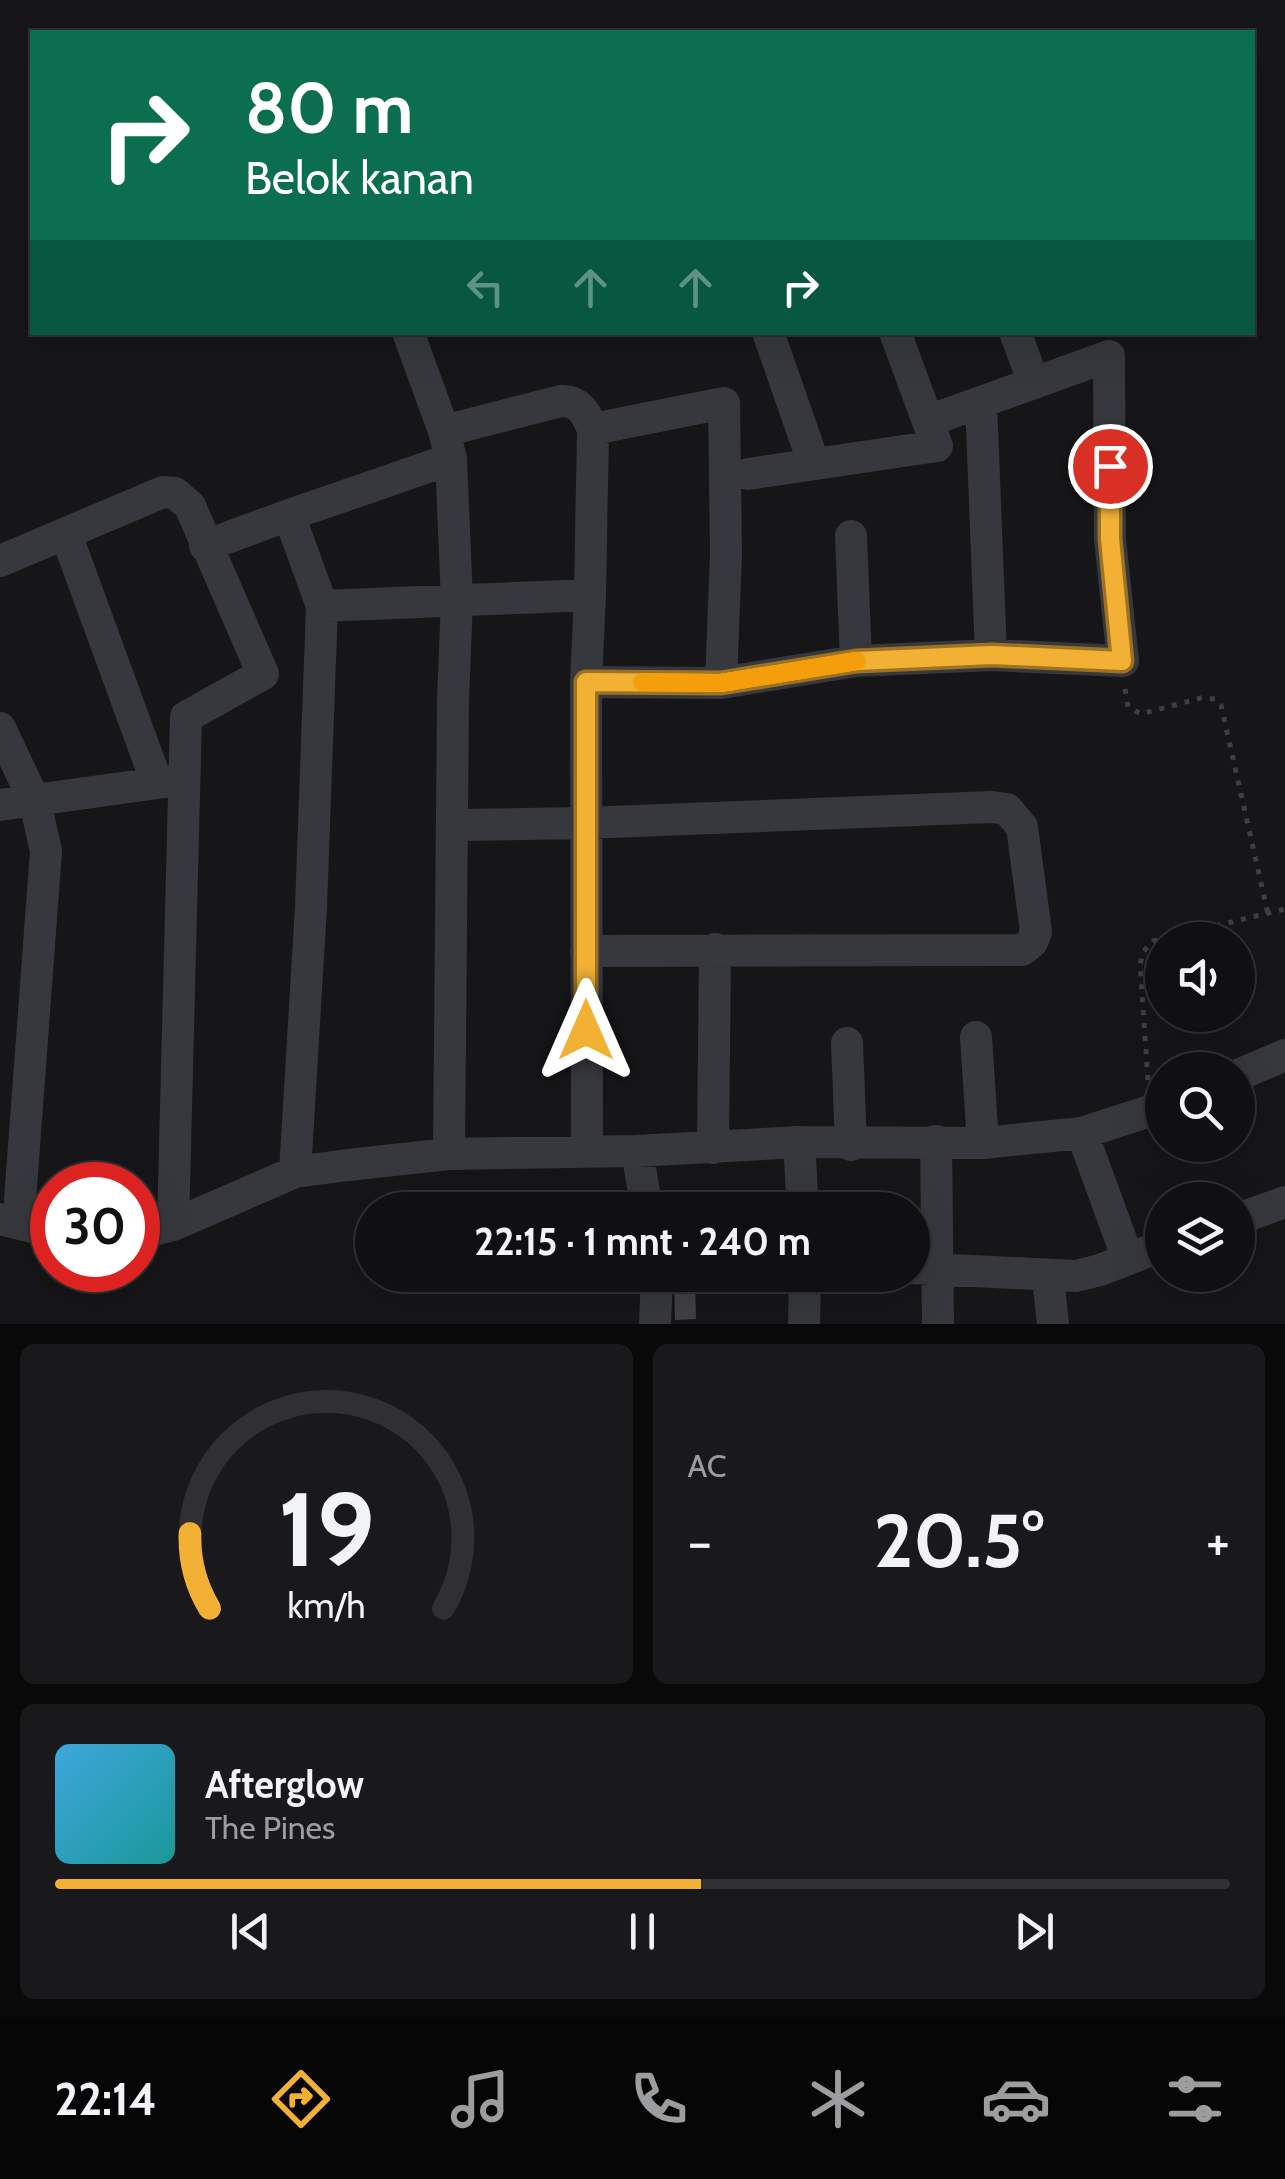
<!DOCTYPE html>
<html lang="id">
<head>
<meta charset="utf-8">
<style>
	:root { --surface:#101012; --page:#19191b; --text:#f1f3f6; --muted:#9c9d9f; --line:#303032; --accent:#f2b134 }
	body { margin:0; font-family:Cabin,sans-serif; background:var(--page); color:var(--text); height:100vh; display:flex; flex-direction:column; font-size:38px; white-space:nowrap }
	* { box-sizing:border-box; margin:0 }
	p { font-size:32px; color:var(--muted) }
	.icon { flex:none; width:55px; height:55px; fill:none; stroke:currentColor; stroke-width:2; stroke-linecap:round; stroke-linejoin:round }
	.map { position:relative; height:1324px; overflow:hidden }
	.details { display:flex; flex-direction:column; gap:20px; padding:20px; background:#09090a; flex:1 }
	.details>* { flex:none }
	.banner { position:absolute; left:30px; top:30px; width:1225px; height:305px; border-radius:0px; box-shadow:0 10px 40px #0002,0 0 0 2px var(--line); background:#0b6e4f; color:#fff; overflow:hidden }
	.fabs { position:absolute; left:1145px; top:922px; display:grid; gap:20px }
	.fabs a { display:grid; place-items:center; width:110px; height:110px; border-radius:50%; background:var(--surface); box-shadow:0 10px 40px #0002,0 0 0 2px var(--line); font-size:50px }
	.speed { position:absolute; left:30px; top:1162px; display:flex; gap:20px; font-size:50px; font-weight:700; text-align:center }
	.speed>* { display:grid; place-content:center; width:130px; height:130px; border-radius:50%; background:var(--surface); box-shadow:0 10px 40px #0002,0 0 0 2px var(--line); line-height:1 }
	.speed .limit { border:15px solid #d22; background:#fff; color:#111 }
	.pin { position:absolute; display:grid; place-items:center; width:85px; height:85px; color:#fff; margin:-42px; border:5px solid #fff; border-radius:50%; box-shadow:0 2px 10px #0007 }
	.me { position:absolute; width:110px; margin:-55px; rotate:0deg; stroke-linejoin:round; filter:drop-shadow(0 0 8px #0008) }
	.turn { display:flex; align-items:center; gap:35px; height:210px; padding:0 50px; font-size:45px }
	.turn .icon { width:130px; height:130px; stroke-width:2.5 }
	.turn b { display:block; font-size:70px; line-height:85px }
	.lanes { display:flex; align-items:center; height:95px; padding:0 50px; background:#0003; justify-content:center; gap:50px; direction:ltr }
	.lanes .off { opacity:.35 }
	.big { font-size:75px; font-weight:700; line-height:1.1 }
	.details .widget { flex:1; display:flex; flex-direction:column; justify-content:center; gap:15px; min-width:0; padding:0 35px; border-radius:15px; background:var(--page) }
	.details .dial { align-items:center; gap:0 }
	.dial svg { height:260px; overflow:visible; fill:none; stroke:var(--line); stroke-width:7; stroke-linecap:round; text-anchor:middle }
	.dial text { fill:var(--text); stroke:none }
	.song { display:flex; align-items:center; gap:30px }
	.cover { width:120px; height:120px; border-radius:15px; background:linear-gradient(135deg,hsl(200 70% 55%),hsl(180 70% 35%)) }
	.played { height:10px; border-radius:5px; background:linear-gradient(90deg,var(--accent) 55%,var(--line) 55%) }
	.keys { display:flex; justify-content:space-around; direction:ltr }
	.heat { display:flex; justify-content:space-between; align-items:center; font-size:55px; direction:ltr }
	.details .tiles { flex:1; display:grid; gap:20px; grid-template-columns:1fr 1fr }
	.widget:last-child { grid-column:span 2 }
	.trip { position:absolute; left:355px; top:1192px; width:575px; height:100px; border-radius:50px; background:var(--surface); box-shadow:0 10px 40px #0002,0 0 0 2px var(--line); font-weight:700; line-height:100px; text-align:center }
	.menu { display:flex; height:160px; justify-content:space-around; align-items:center; background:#060607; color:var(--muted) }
	.menu .icon { width:70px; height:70px }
	.menu .selected { color:var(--accent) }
	.menu b { font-size:45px; color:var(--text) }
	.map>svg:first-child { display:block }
	.building { fill:#404145 }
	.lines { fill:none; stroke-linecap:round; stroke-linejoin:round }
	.path { stroke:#3d3f44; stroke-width:5; stroke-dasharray:5 8; stroke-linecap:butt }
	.street { stroke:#37383d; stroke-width:32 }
	.route-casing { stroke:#9d7322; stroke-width:25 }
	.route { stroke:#f2b134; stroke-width:18 }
	.slow { stroke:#f59e0b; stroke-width:18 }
</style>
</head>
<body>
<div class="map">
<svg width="1285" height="1324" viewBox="0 0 1285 1324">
	<rect width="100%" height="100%" fill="#161618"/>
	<path class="building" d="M695 1278 696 1319 675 1320 674 1279Z"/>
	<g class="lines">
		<path class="path" d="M1125 689 1128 707 1141 714 1201 698 1215 699 1221 705 1268 914
			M1148 1080 1140 965 1143 952 1153 941 1285 909"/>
		<path class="street" d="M408 332 444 431
			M768 332 814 464
			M1015 332 1034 383
			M981 402 991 655
			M748 474 937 446 895 332
			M289 515 451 459 444 431 561 401C580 400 586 414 593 429L724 403 726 553 721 683 586 682 587 1150
			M66 534 157 783
			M851 536 856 661
			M205 546 289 515 322 606 311 907 295 1172
			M0 561 163 492 175 493 190 506 263 674 186 717 173 1225
			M322 606 590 595 593 429
			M586 682 590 595
			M721 683 856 661 991 655 1123 661 1110 539 1109 356 928 421
			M0 728 35 802 46 851 20 1200
			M0 805 179 780
			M454 825 586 823 992 807 1007 809 1022 827 1036 932 1032 942 1022 950 586 951
			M976 1037 983 1143
			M847 1043 851 1145
			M1238 1075 1285 1055
			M1082 1133 1128 1259
			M936 1141 938 1324
			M799 1142 803 1210
			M713 1148 715 949
			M637 1151 647 1210
			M449 1154 453 700 457 600 451 459
			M0 1219 52 1232
			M1238 1219 1285 1202
			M138 1234 173 1225 295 1172 348 1165 449 1154 637 1151 799 1142 983 1143 1082 1133 1162 1107
			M912 1268 1076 1276 1100 1270 1162 1246
			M1048 1277 1053 1324
			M655 1324 657 1275
			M804 1324 805 1275"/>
	</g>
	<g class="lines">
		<g class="route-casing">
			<path id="route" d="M586 1030V682L721 683 856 661 992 655 1122 661 1110 539V466"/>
		</g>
		<use href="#route" class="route"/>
		<path class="slow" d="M642 682 721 683 857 661"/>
	</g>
</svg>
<div class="fabs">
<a><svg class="icon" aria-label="sound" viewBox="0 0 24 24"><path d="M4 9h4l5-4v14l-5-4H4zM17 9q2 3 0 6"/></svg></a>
<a><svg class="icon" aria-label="search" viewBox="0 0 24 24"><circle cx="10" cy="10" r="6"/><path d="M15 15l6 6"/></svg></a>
<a><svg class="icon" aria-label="layers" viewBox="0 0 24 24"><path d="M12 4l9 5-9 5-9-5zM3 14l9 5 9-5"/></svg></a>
</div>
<div class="speed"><div class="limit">30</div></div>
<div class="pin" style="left:1110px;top:466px;background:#d93025"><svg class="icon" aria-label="arrive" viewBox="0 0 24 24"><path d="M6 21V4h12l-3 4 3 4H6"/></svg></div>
<svg class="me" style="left:586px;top:1030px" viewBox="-20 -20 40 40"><path d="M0-17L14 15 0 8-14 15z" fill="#f2b134" stroke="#fff" stroke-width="4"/></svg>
<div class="trip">22:15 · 1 mnt · 240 m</div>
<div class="banner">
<div class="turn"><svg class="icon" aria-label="right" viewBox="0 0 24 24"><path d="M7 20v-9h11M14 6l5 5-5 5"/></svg><div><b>80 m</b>Belok kanan</div></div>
<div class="lanes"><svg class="icon off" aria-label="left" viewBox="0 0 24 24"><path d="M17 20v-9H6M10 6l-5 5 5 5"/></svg><svg class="icon off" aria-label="ahead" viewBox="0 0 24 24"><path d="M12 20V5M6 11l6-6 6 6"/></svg><svg class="icon off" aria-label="ahead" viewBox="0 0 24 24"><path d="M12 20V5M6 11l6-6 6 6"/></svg><svg class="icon" aria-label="right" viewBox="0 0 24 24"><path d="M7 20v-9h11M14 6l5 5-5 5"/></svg></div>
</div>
</div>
<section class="details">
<div class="tiles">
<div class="widget dial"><svg viewBox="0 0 100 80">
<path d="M14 69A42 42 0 1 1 86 69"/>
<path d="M14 69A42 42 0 0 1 8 46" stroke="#f2b134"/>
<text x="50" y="56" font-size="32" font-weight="700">19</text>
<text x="50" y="72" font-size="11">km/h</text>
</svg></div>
<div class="widget"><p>AC</p>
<div class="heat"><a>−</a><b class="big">20.5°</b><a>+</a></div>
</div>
<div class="widget">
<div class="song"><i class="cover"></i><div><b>Afterglow</b><p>The Pines</p></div></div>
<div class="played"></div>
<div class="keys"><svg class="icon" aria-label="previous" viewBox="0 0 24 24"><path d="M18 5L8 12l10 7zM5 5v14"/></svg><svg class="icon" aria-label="pause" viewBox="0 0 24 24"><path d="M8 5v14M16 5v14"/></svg><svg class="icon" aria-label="next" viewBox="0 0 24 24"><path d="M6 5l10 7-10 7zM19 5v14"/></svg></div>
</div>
</div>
</section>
<nav class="menu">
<b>22:14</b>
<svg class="icon selected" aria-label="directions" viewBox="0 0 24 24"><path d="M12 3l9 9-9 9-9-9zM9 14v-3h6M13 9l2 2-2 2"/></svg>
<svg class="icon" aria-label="music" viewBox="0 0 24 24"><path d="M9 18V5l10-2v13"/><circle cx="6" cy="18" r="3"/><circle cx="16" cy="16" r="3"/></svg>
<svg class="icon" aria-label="phone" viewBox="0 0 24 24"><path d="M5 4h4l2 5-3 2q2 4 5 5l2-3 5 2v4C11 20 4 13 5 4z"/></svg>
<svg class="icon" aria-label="climate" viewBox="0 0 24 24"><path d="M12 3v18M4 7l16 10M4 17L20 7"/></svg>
<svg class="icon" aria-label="car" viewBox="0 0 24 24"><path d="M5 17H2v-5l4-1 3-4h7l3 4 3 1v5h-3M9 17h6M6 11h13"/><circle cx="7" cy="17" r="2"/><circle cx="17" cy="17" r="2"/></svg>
<svg class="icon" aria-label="filters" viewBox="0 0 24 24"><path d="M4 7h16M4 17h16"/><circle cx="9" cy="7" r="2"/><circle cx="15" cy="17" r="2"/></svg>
</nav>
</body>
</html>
